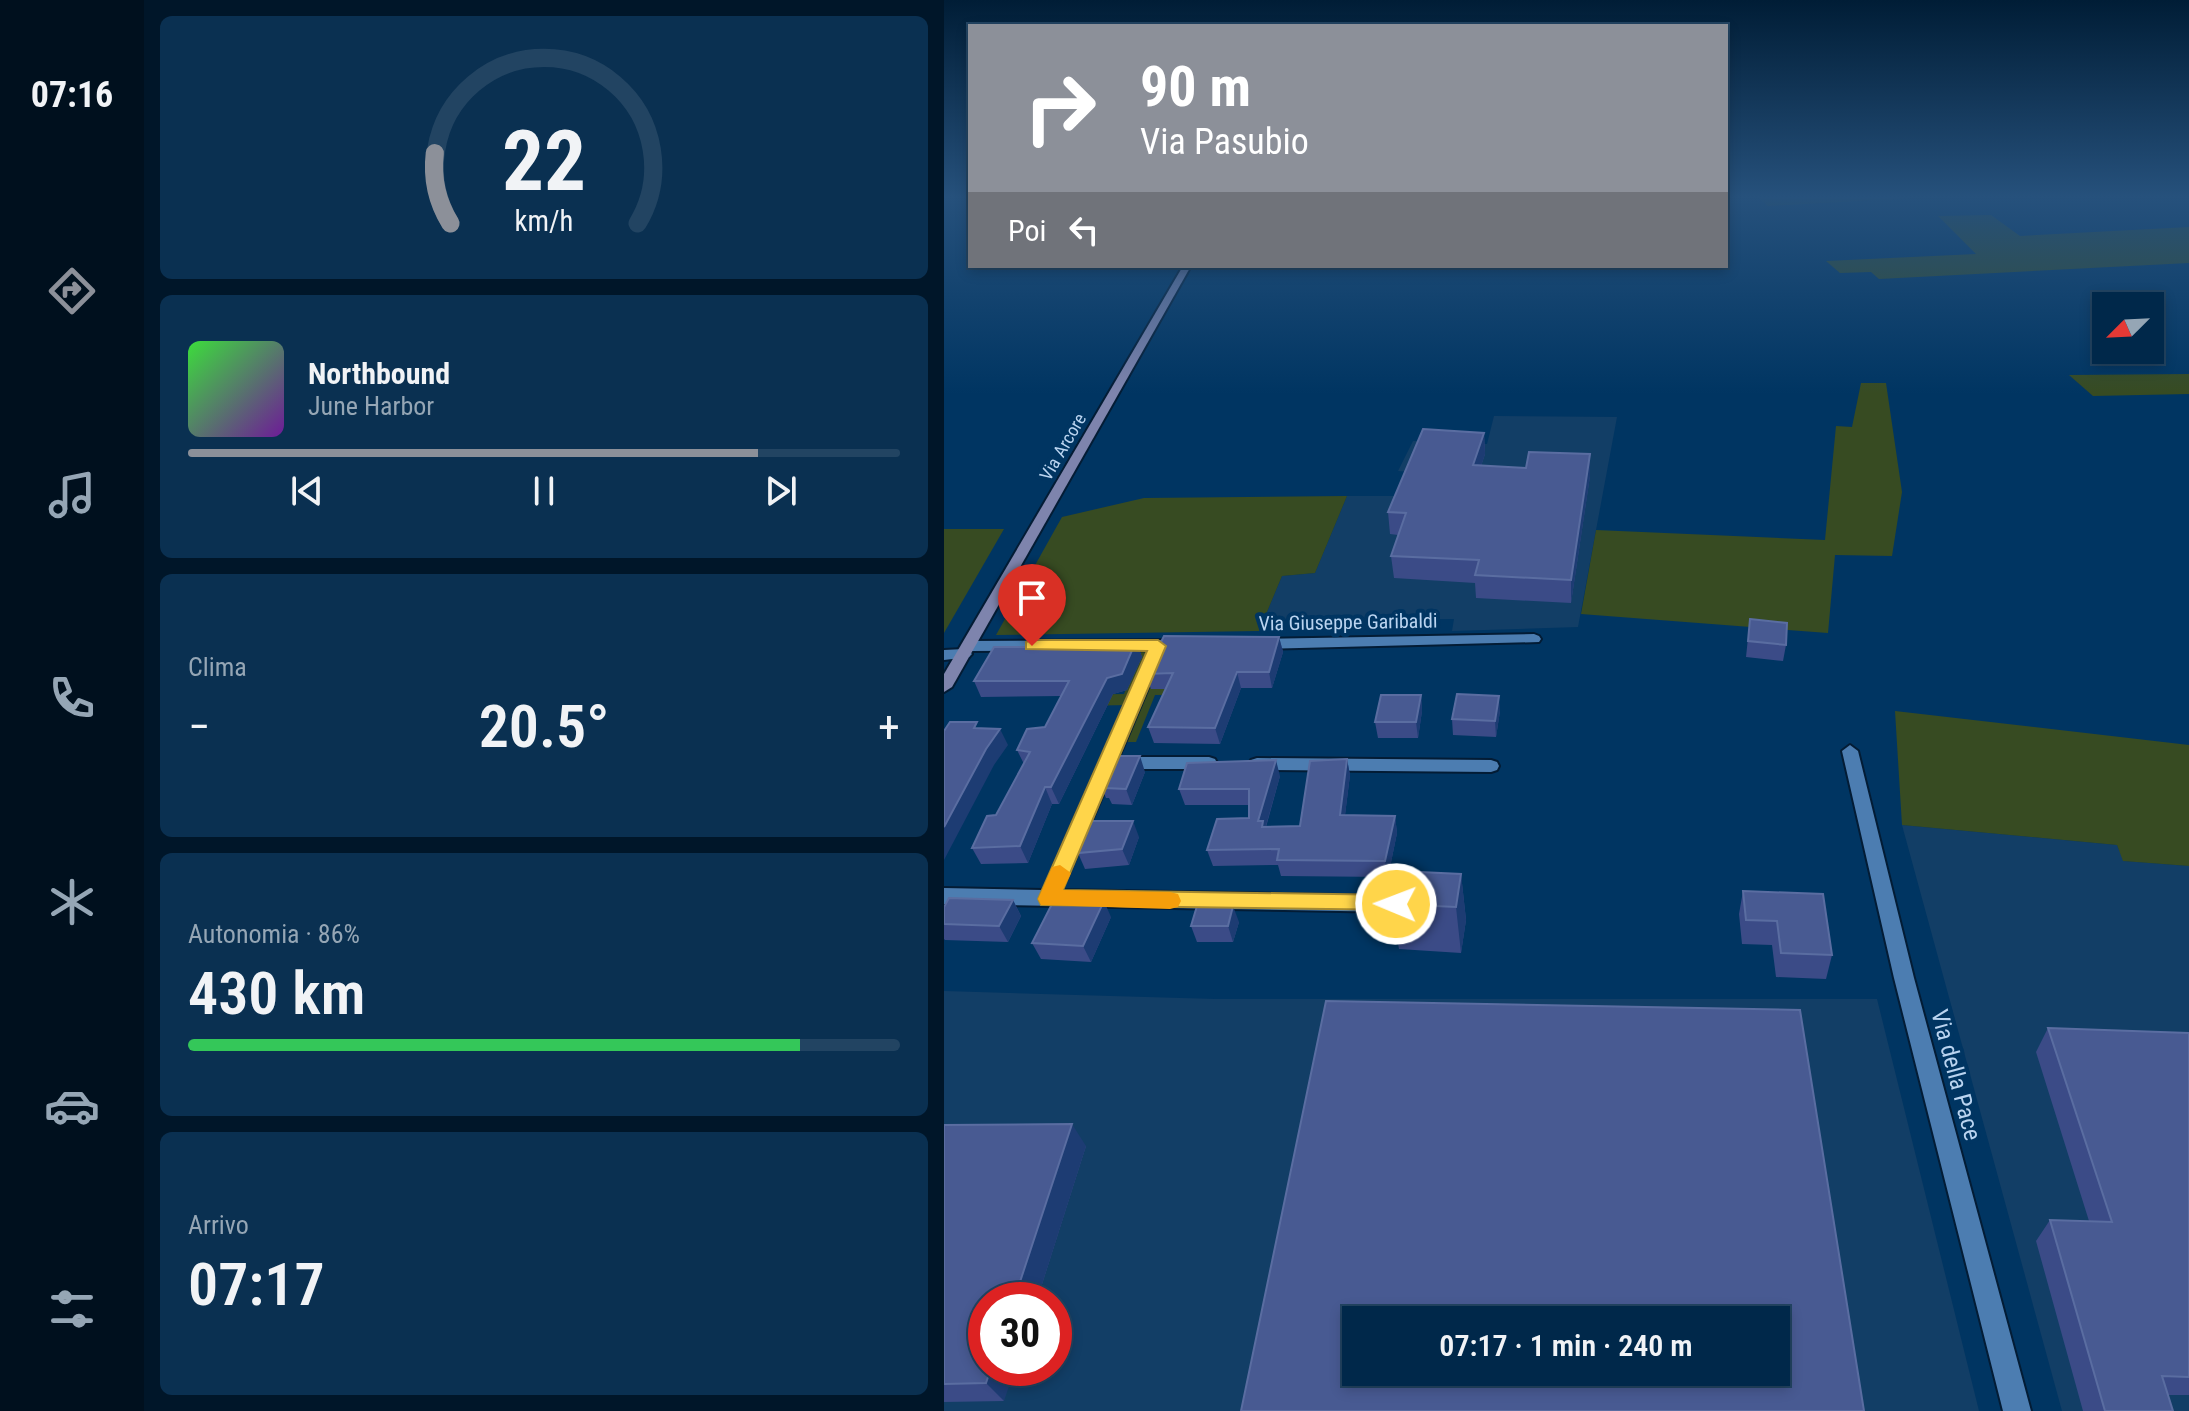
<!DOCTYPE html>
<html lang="it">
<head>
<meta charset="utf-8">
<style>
	:root { --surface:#00284a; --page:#0a3051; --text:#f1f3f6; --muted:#95a6b5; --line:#224462; --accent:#8c9099 }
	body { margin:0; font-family:"Roboto Condensed",sans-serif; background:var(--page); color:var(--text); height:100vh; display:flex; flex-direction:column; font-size:30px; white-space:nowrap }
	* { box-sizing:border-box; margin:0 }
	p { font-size:26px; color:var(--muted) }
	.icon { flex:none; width:44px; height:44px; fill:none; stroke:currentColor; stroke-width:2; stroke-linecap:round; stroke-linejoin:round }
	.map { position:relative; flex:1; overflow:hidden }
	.details { display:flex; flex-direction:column; gap:16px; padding:16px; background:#001629; width:800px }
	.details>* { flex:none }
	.banner { position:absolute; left:24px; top:24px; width:760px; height:244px; border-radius:0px; box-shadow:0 4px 12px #0003,0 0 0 2px var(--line); background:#8c9099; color:#fff; overflow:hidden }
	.needle { width:52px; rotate:246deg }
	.buttons { position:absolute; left:1148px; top:292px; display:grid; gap:16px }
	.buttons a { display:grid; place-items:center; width:72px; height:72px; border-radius:0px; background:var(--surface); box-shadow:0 4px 12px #0003,0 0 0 2px var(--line); font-size:40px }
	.speed { position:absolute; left:24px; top:1282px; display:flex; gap:16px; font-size:40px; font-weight:700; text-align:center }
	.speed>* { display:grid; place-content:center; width:104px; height:104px; border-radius:50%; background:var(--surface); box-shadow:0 4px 12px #0003,0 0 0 2px var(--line); line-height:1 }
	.speed .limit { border:12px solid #d22; background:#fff; color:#111 }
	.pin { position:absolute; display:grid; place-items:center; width:68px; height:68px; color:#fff; margin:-82px -34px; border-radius:50% 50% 50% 0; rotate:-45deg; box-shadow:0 0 8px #0007 }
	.pin .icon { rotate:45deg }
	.me { position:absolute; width:88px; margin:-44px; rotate:271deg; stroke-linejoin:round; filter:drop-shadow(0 0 6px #0008) }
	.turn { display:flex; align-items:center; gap:28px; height:168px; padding:0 40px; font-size:36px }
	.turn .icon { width:104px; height:104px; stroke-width:2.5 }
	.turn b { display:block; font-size:56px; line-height:68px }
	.then { display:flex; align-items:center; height:76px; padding:0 40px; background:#0003; gap:16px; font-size:30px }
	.big { font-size:60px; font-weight:600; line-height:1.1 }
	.details .tile { flex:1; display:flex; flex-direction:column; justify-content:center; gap:12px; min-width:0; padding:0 28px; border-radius:12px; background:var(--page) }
	.details .dial { align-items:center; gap:0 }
	.dial svg { height:208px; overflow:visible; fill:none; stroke:var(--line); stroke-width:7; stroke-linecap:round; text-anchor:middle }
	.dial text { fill:var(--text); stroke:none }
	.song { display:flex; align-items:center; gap:24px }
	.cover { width:96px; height:96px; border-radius:12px; background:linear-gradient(135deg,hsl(120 70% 55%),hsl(280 70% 35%)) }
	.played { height:8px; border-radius:4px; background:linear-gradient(90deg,var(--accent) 80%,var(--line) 80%) }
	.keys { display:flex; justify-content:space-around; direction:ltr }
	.heat { display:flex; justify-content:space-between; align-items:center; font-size:44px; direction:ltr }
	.charge { height:12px; border-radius:6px; background:linear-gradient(90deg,#34c759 86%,var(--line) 0) }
	.trip { position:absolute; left:398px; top:1306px; width:448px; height:80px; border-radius:0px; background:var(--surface); box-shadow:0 4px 12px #0003,0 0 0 2px var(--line); font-weight:600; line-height:80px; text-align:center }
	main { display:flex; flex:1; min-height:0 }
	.tab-bar { display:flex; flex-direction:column; width:144px; justify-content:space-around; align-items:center; background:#00101e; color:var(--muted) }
	.tab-bar .icon { width:56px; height:56px }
	.tab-bar .selected { color:var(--accent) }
	.tab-bar b { font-size:36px; color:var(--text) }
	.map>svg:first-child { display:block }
	.built { fill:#123e66; fill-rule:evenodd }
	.green { fill:#374b22 }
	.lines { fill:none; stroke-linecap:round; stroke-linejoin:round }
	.street-casing { stroke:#031c35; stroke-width:4 }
	.secondary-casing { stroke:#031c35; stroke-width:4 }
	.street { fill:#4c7db1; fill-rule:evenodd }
	.secondary { fill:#7e84ad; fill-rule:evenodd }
	.wall { fill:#3b4b87 }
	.shaded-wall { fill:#1d3c73 }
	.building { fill:#485a92; stroke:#5a6da1; stroke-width:2; fill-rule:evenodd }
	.route { fill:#ffd54a; stroke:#a68a30; stroke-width:2 }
	.slow { fill:#f59e0b }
	.labels { text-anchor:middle; stroke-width:8; stroke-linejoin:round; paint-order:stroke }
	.far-street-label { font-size:18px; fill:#bad4f0; stroke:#003562 }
	.street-label { font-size:20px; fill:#bad4f0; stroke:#003562 }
	.near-street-label { font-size:24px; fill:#bad4f0; stroke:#003562 }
</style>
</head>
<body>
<main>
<nav class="tab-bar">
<b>07:16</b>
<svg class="icon selected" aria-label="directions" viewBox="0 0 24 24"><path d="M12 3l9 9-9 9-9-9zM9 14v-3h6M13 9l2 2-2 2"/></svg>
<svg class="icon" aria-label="music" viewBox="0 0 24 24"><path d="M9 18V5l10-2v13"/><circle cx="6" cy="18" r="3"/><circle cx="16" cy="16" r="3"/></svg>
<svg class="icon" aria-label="phone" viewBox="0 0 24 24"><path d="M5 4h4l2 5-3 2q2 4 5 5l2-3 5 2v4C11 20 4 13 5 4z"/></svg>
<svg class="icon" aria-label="climate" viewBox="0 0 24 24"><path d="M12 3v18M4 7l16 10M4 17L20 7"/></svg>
<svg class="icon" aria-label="car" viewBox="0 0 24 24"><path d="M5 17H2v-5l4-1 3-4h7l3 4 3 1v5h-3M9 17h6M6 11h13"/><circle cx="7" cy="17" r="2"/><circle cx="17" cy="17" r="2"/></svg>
<svg class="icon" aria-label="filters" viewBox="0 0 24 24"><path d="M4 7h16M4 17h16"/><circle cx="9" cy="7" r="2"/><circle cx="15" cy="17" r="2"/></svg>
</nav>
<section class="details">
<div class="tile dial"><svg viewBox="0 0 100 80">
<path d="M14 69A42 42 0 1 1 86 69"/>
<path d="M14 69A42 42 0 0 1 8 42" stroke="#8c9099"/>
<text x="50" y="56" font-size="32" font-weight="700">22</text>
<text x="50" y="72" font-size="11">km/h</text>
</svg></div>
<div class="tile">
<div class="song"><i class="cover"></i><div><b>Northbound</b><p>June Harbor</p></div></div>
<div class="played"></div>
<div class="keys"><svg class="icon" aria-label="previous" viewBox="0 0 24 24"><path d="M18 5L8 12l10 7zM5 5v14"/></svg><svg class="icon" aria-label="pause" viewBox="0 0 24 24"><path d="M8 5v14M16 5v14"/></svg><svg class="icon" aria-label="next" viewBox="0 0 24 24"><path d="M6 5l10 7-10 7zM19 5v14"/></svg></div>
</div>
<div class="tile"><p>Clima</p>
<div class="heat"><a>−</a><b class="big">20.5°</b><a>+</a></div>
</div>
<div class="tile"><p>Autonomia · 86%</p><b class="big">430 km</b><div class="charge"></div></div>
<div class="tile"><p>Arrivo</p><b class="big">07:17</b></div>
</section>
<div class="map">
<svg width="1245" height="1411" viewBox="0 0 1245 1411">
	<rect width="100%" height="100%" fill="#003562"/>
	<path class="built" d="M550 416 673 417 634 627 508 631 510 619 420 620 419 626 315 631 338 576 371 573 403 496H461L466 472 454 471 469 441 543 444Z
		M958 825 1173 845 1180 861 1245 866V1411H1118Z
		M0 991 271 999H933L1035 1411H0ZM42 1300H110V1368H42ZM412 1320H832V1372H412Z"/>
	<path class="green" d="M813 196H1004L824 206Z
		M1047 215 1076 236 1245 227V263L935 279 927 272 896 273 882 261 1032 254 994 216Z
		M1245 374V394L1149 396 1125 375Z
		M917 383H942L958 492 948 556 891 555 884 633 637 614 652 530 881 540 892 426 908 427Z
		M403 496 371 573 338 576 315 631 52 635 118 517 200 498Z
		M0 529H60L0 633Z
		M197 652H211L276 694 211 695 192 742H172L187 705 127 706 125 695 180 694Z
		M951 711 1245 745V866L1179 861 1173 845 958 825Z"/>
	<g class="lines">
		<g class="street-casing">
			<path id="street" d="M590 634 595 636 597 639 595 642 315 649 307 644 315 639Z
				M236 640 241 642 244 645 241 648 220 650 175 757H265L271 759 273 763 271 767 265 769H170L118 890 452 896 459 899 462 904 459 909 452 912 0 904V888L99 890 205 650 25 651 28 654 25 657 0 660V650L20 649 17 646 20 643 25 641Z
				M906 745 914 751 970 978 1087 1411H1059L950 978 898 751Z
				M313 758 547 760 553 762 555 766 553 770 547 772 313 770 307 768 305 764 307 760Z"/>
		</g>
		<g class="secondary-casing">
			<path id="secondary" d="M239 266H247L8 687 0 692V674Z"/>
		</g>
		<use href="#street" class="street"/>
		<use href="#secondary" class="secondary"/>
	</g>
	<path class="wall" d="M540 433 541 454 537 466 582 468 646 454V476L627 603 532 598 531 583 450 578 447 556 454 535 446 534 444 512Z
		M806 619 842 645 839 661 802 657Z
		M335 637 339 652 328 688H297L276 744 210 743 204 727 222 689H207L201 674Z
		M192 641 198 657 183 690 169 694 115 804H108L84 863 37 864 28 848 52 815 80 764 73 750 101 727 117 696 37 697 30 681 135 647Z
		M477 695 478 711 474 738H434L431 722Z
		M556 711 552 737 509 735 508 719Z
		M403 759 406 775 401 815 451 816 453 833 444 877 337 876 334 865 269 866 263 850 305 818V805H241L235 789 336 776 322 827 356 826Z
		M201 772 188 805 168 804 165 798H162L155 782Z
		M195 837 185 865 141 869 134 853Z
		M517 874 522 920 517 953 455 949 447 904Z
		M799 891 888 955 882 979 832 977 828 945 798 944 795 914Z
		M69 900 77 916 64 942 1 940 0 939V907Z
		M167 917 147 962 97 959 88 943Z
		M295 922 289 942H253L247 926Z
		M1104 1028 1245 1033V1395H1224L1229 1411H1139L1092 1241 1106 1220 1145 1221 1092 1052Z
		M0 1125 142 1146 93 1300H42L60 1401 0 1402Z"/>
	<path class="shaded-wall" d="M540 433 541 454 530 487 529 465Z
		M646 454V476L627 603V580Z
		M335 637 339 652 328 688 325 672Z
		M192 641 198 657 183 690 169 694 115 804 107 787 163 678Z
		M293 672 297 688 276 744 271 728Z
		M477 695 478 711 474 738 472 722Z
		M555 696 556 711 552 737 551 721Z
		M56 729 64 745 50 765 0 860V827L42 749Z
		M196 756 201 772 188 805 182 789Z
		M403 759 406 775 399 831 396 815Z
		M332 760 336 776 321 829 324 837 314 821Z
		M101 787 108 804 84 863 76 846Z
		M451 816 453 833 444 877 441 861Z
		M189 821 195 837 185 865 178 849Z
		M517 874 522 920 517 953 512 907Z
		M69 900 77 916 64 942 55 926Z
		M160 901 167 917 147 962 139 946Z
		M289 906 295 922 289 942 284 926Z
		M128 1124 142 1146 93 1300H70Z
		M47 1368H71L60 1401 42 1383Z"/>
	<path class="building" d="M479 429 540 433 529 465 582 468 585 452 646 454 627 580 531 575 535 560 447 556 462 513 444 512Z
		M806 619 843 623 842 645 804 641Z
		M220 636 335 637 325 672H293L271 728 204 727 229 673 201 674Z
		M137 641H192L178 674 163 678 107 787H101L76 846 28 848 43 816 52 815 86 752 73 750 83 729 101 727 125 681H30L50 647H135Z
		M513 694 555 696 551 721 508 719Z
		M437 695H477L472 722H431Z
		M6 722H33L30 728 56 729 42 749 0 827V731Z
		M167 756H196L182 789 161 788 164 782H155Z
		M403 759 396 815 451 816 441 861 333 860 335 849 263 850 273 819 305 818V789H235L243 763 332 760 314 821H319L318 827 356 826 366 761Z
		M146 821H189L178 849 134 853Z
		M454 871 517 874 512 907 447 904Z
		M799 891 879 894 888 955 837 953 833 921 802 920Z
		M5 898 69 900 55 926 0 924V907Z
		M111 898 160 901 139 946 88 943Z
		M253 906H289L284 926H247Z
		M382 1001 856 1010 920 1411H297ZM412 1320H832V1372H412Z
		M1104 1028 1245 1033V1377L1218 1376 1229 1411H1161L1106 1220 1168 1222Z
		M128 1124 70 1300H42V1368H47L42 1383 0 1384V1125Z"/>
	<linearGradient id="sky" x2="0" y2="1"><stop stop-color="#001d36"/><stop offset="0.5" stop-color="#26517c"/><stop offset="1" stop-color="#26517c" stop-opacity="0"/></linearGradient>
	<rect width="1245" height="394" fill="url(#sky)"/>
	<path class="route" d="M88 640H214L222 646 119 890 452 895 460 897 463 904 460 910 97 905 94 899 203 651 82 649V642Z"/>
	<path class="slow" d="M116 865 127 873 119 890 226 892 234 894 237 901 234 907 226 909 97 905 94 899 108 867Z"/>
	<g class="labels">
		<g class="far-street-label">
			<text transform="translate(119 447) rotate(-60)" y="6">Via Arcore</text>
		</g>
		<g class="street-label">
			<text transform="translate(404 622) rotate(-1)" y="7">Via Giuseppe Garibaldi</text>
		</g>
		<g class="near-street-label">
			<text transform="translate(1012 1075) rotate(75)" y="8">Via della Pace</text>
		</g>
	</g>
</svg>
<div class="buttons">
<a><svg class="needle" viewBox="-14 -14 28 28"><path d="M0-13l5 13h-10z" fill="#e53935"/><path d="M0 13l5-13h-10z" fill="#95a6b5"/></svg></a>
</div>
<div class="speed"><div class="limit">30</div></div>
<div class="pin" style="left:88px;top:646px;background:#d93025"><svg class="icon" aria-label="arrive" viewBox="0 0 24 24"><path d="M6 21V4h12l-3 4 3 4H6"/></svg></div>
<svg class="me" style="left:452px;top:904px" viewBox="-20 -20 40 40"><circle r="17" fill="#ffd54a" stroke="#fff" stroke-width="3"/><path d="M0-11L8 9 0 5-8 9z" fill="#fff"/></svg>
<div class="trip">07:17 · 1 min · 240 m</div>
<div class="banner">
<div class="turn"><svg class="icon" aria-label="right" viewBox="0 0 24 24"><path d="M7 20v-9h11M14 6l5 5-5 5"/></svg><div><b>90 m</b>Via Pasubio</div></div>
<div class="then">Poi<svg class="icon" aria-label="left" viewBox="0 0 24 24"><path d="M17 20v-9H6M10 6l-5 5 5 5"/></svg></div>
</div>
</div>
</main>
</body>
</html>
